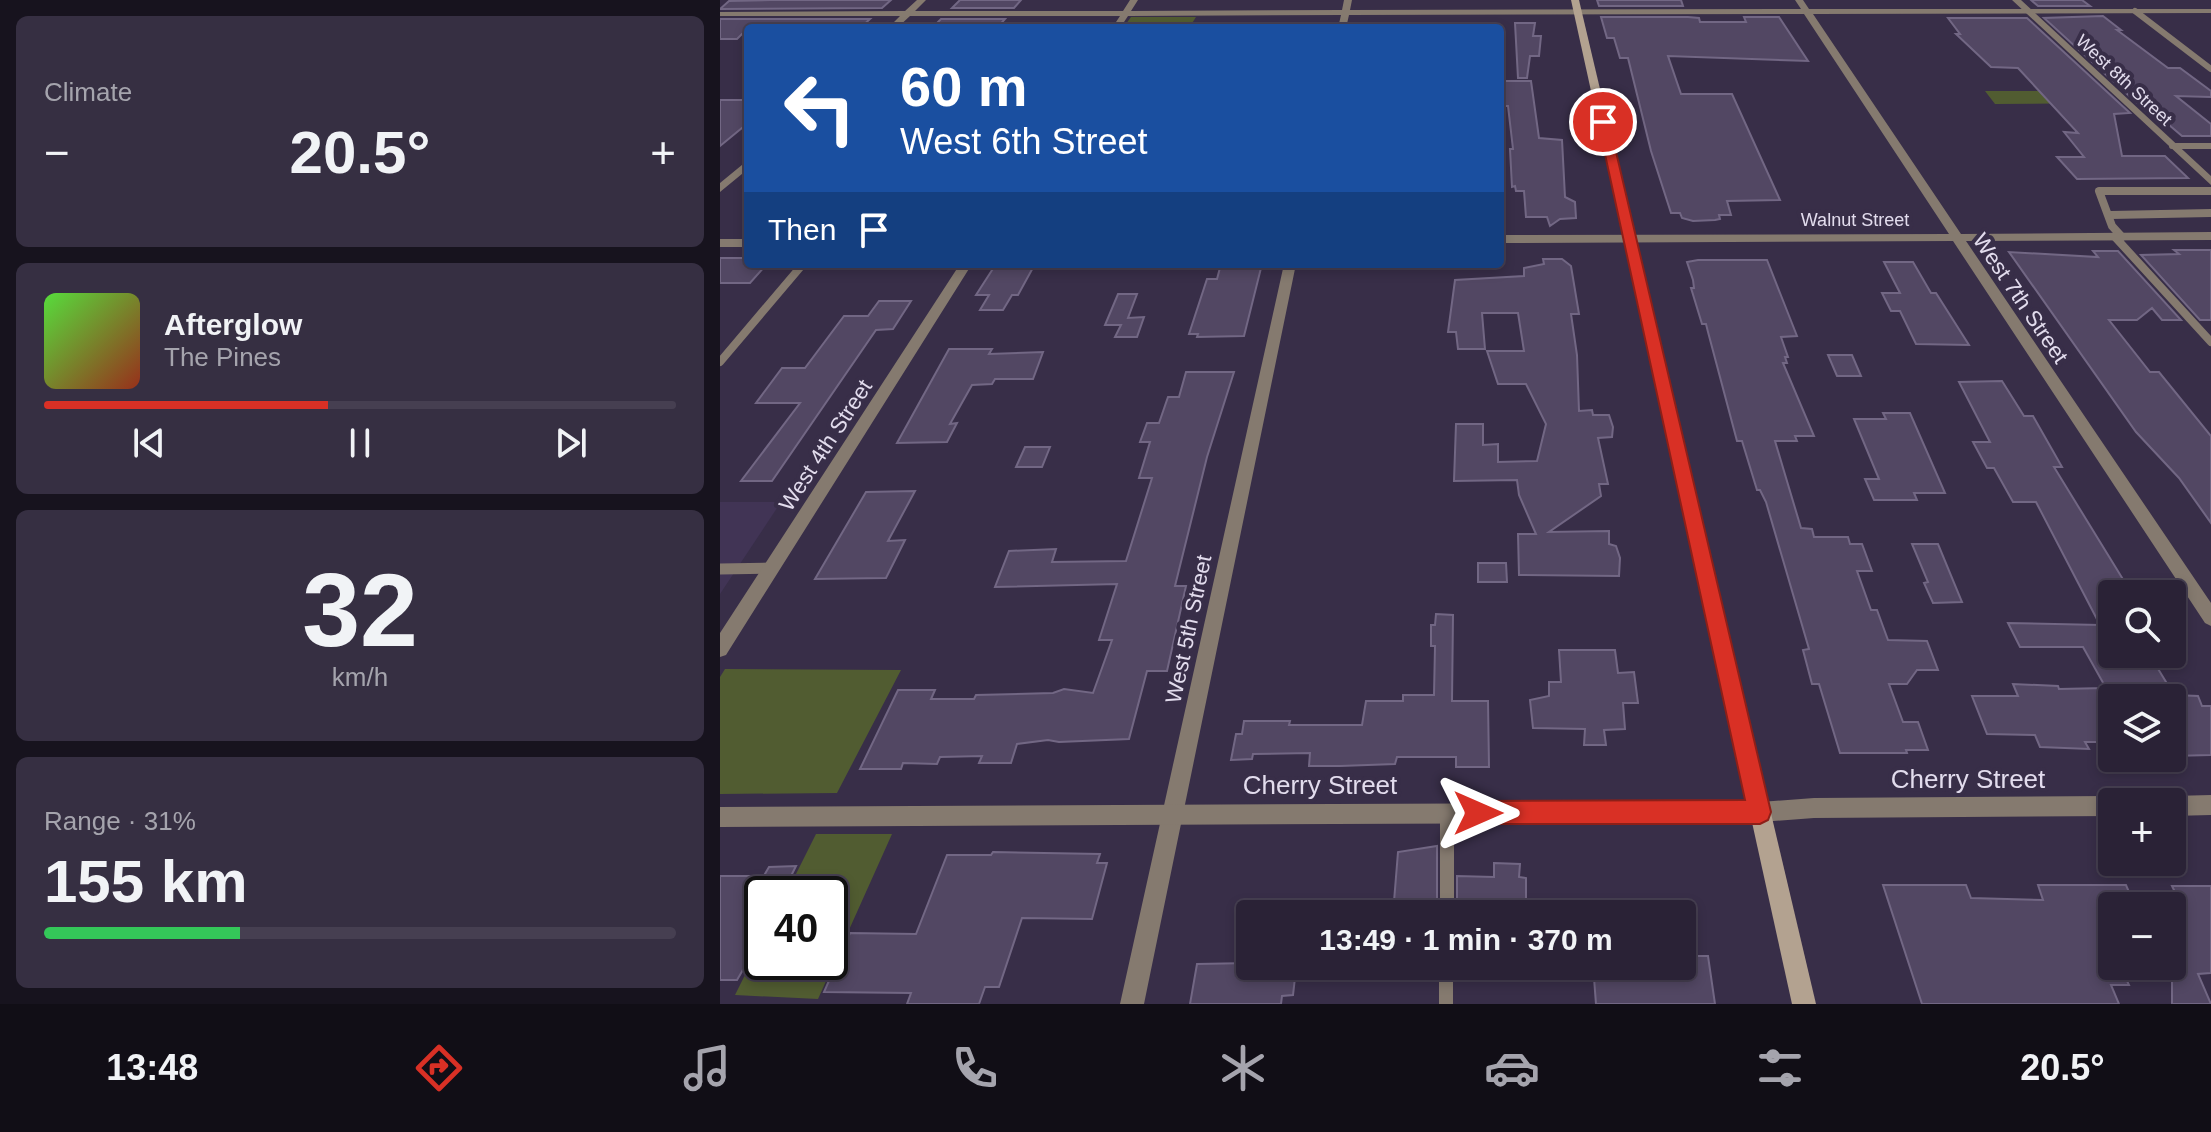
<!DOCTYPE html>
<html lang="en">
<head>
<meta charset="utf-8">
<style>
	:root { --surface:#2a2236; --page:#362f42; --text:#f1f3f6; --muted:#a5a4ad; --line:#463f51; --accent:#d93025 }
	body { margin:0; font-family:Helvetica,sans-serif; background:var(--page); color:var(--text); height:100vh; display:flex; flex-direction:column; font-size:30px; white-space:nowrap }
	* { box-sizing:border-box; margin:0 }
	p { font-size:26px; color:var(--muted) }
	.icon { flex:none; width:44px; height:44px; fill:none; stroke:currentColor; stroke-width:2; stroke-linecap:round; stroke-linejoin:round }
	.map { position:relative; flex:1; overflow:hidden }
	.panel { display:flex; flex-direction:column; gap:16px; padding:16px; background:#17131e; width:720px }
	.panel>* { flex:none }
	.guide { position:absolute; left:24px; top:24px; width:760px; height:244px; border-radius:8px; box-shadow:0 4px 12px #0003,0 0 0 2px var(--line); background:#1a4fa0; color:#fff; overflow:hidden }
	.buttons { position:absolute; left:1378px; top:580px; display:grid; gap:16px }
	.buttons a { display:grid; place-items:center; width:88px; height:88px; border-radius:8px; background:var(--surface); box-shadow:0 4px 12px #0003,0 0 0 2px var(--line); font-size:40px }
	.speed { position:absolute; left:24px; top:876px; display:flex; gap:16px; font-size:40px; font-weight:700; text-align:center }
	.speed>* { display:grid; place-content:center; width:104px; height:104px; border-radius:50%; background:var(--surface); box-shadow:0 4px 12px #0003,0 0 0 2px var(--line); line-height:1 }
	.speed .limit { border:4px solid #111; border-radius:12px; background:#fff; color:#111 }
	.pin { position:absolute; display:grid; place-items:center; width:68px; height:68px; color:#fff; margin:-34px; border:4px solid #fff; border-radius:50%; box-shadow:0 2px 8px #0007 }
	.me { position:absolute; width:88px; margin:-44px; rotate:90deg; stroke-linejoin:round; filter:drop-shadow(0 0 6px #0008) }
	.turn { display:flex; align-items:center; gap:28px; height:168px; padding:0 24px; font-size:36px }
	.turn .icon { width:104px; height:104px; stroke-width:2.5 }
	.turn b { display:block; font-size:56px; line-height:68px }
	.then { display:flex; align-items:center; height:76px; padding:0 24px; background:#0003; gap:16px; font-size:30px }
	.big { font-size:60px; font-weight:700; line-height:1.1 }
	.panel .widget { flex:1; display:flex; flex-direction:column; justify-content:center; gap:12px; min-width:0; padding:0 28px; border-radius:12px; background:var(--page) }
	.panel .dial { align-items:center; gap:0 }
	.dial b { font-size:104px; line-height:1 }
	.song { display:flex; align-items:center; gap:24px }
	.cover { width:96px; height:96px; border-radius:12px; background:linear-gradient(135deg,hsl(110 70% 55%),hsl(10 70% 35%)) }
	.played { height:8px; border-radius:4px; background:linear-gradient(90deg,var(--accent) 45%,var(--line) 45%) }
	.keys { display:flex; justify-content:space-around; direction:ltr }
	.heat { display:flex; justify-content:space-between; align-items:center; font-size:44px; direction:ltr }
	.charge { height:12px; border-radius:6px; background:linear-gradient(90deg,#34c759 31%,var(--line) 0) }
	.trip { position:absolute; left:516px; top:900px; width:460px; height:80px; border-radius:8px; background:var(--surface); box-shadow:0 4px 12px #0003,0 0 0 2px var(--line); font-weight:700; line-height:80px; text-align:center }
	.menu { display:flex; height:128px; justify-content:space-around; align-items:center; background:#110e16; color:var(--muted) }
	.menu .icon { width:56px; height:56px }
	.menu .active { color:var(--accent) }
	.menu b { font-size:36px; color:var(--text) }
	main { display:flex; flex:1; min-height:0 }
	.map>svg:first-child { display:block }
	.built { fill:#413455 }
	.green { fill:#515c31 }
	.building { fill:#524763; stroke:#726784; stroke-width:2 }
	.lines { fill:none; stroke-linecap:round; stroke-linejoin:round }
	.service-far3 { stroke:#857a6f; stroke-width:6 }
	.service-far2 { stroke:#857a6f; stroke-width:8 }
	.service-far1 { stroke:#857a6f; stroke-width:11 }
	.service { stroke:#857a6f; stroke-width:14 }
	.minor { fill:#857a6f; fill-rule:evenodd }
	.tertiary { fill:#857a6f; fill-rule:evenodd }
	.secondary { fill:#b3a290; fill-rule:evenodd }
	.route { fill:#d93025; stroke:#8d1f18; stroke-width:2 }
	.labels { text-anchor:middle; stroke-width:8; stroke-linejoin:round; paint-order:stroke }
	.far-street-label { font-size:18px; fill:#e2dced; stroke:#382e48 }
	.street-label { font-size:22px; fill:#e2dced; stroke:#382e48 }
	.near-street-label { font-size:26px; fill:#e2dced; stroke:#382e48 }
</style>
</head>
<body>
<main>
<section class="panel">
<div class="widget"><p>Climate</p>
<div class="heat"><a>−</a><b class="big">20.5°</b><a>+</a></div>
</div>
<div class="widget">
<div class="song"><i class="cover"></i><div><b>Afterglow</b><p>The Pines</p></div></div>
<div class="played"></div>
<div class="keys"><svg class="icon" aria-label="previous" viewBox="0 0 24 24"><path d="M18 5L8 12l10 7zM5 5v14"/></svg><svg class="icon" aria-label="pause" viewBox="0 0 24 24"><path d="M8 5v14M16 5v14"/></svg><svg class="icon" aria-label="next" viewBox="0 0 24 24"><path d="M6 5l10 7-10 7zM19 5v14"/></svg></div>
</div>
<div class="widget dial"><b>32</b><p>km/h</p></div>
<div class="widget"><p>Range · 31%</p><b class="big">155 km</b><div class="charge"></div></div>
</section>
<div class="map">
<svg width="1491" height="1004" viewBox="0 0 1491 1004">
	<rect width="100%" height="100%" fill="#382e48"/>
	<path class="built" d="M0 502H61L0 594Z"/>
	<path class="green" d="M411 17H476L469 28H403Z
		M1265 91H1373L1385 103 1275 104Z
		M5 669 181 670 117 793 0 794V677Z
		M96 834H172L98 999 15 995 42 941V962H110V894H66Z"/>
	<path class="building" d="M51 0H171L162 8 0 9 9 1Z
		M240 0H301L294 8H232Z
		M877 0H961L963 6H879Z
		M1311 0H1362L1370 6H1318Z
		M1383 16 1401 30H1397L1448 68H1460L1491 91V97L1456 96 1491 124V136H1462L1435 113H1428L1324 18Z
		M881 17H968L979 18 980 22H1026L1024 17H1059L1088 61 948 56 961 94H1012L1060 200 1007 201 1011 215H999L1000 219 995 220 973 221 962 218 960 213H951L931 151 908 58H900L894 38H887Z
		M1228 18H1307L1410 113 1394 114 1402 156H1445L1468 178 1357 179 1337 157H1364L1344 132 1358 133 1298 68 1271 67 1236 34H1240Z
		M0 19H150L140 28H28L17 39H0Z
		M221 19H285L277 28H212Z
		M795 23H815L813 36H821L819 56H810L807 78H798Z
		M780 81H811L819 138 842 140 845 197 855 202 856 218 840 219 830 226 827 217H806L804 191H796L795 186 792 187 790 149H793L788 106H780Z
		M0 100H28V123L0 146Z
		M1454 250H1491V320H1480L1421 255 1459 254Z
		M1373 251H1398L1461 320H1442L1432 308 1417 320H1389L1430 372H1439L1491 436V523L1459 478 1416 432 1289 252 1378 257Z
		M0 258H28V264H47L30 283H0Z
		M823 259H842L851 266 859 314H851L857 355 859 411 872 410 873 415H889L893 427 892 437 878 438 888 484H879L881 496 829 532 889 531V544L896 546 900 558 899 576 799 575 798 534H816L799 495 797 480 734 481 736 424H763V445L778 444V462L817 461 826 424 806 384H778L767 351H804L798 313H762L765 349H738L736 332H728L735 280 804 276V268L824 264Z
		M978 260H1047L1077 336 1061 337 1068 357H1065L1067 363H1063L1094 436H1075L1077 441H1055L1081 528 1092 529 1094 537H1128L1130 544H1142L1152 571H1137L1151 610H1157L1168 640 1207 641 1218 670H1197L1187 684H1169L1183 722H1198L1208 750H1186L1187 753H1120L1099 684H1092L1083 650 1089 649 1046 502 1040 490H1037L1022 441H1017L988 332 986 324H982L971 288H974L973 280 967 262Z
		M1164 262H1193L1211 293H1216L1249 345 1196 344 1180 311H1171L1162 293H1180Z
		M276 264H315L298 295H292L283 310H260L269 295H256Z
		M501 264H542L524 336 477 337 478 334H469L487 279H497Z
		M398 294H417L408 318 424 317 417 337H395L401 325H385Z
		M159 301H191L173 329 156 330 52 481H21L80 403H36L62 368H85L124 316H148Z
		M229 349H272L269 354 323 352 313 379H275L272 384 252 385 230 424 237 423 227 442 177 443Z
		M1108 355H1132L1141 376H1117Z
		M466 372H514L487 457 455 586H466L447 671H427L409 739 339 742 328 740 297 744 291 763H259L262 756 220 757 217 764 183 763 181 769H140L178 690H215L211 699H254L256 695 333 693 344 689 373 693 392 640H379L397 584 275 587 289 551 336 549 332 562 406 561 432 478H419L430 442H420L427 423H439L448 397H459Z
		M1282 381 1304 416H1313L1342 467H1334L1412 594H1392V654H1429L1454 695 1478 696 1482 706H1491V755L1452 756V698H1392V742H1365L1369 749 1320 747 1315 735 1267 734 1252 696H1298L1293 684 1338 686 1339 689 1386 688 1363 647H1300L1288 623 1380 625 1316 502H1293L1274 468H1267L1253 442H1270L1239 382Z
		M1163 413H1190L1225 493H1194L1197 500H1154L1145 479H1159L1134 419H1166Z
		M305 447H330L322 467H296Z
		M195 491 168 541 185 540 166 578 95 579 146 492Z
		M1192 544H1218L1242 602 1213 603 1204 583 1208 582Z
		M758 563H786L787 582H758Z
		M716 614 733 615 732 701H768L769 767H736V757H677L675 764 620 766H589L590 753 533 754 532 759 511 760 516 734H522L524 721H570L569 725H642L646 701H683V695H714L715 646H711V625H715Z
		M839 650H895L898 673 914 672 918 703H903L905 729 884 730 886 745H864L865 729 813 728 810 700 829 696V682H841Z
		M717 846V914H673L678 852Z
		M273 852 380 854 377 863H387L372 919 302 918 279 987H265L259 1004H187L191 993 104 992 130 933 196 934 227 855H271Z
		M774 863 800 864 799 877 806 878V914H767V904L737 903V876L774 877Z
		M76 866 62 894H42V937L17 980H0V876H42V879L49 867Z
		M1163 885H1246L1251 898 1323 900 1318 885H1406L1415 906H1392V966H1400L1409 985H1391L1399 1004H1202Z
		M1452 886H1491V973L1478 974 1491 1004H1452V896H1457Z
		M962 956H988L995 1004H876L874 978 916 977 915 966H962Z
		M530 963V966L576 969 573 995 562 996 561 1004H470L477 964Z"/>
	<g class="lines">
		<path class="service-far3" d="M1415 11 1491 69
			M1452 146H1491"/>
		<path class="service-far2" d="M1391 215 1491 213
			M1395 237 1491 342
			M1402 237 1392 226 1379 191H1491
			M0 362 83 264"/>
		<path class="service-far1" d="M0 569 52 568"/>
		<path class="service" d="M727 812V914
			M726 966V1004"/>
		<path class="minor" d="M197 0H206L195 11H403L410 0H418L411 11 622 10 624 0H632L630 10 1081 9 1075 0H1083L1089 9H1491V13L1093 14 1241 234 1491 232V240L1246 241 1491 603V626L1485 623 1233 241 780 243V235L1229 234 1084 14 629 15 626 28H618L621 15 408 16 400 28H392L400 16H190L177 28H168L180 16H0V12L185 11Z
			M28 160V169L0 192V183Z
			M0 239H28V247H0Z
			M240 264H252L6 655 0 657V633Z
			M564 264H576L424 1004H400Z"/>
		<path class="tertiary" d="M1292 0H1301L1491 176V185Z
			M1491 795V815L1452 816V802H1443L1452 796Z
			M1392 796 1401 802H1392V816L1094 818 1040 822 0 827V807L1040 802 1094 798Z"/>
		<path class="secondary" d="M851 0H859L1096 1004H1072Z"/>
	</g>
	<path class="route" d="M883 119 889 122 1051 812 1048 820 1040 824H758L750 821 746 813 750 804 758 801 1025 800 878 122Z"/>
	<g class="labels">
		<g class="far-street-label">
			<text transform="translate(1404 80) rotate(43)" y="6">West 8th Street</text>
			<text x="1135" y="226">Walnut Street</text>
		</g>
		<g class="street-label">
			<text transform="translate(1301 298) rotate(56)" y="8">West 7th Street</text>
			<text transform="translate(105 445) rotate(-57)" y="8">West 4th Street</text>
			<text transform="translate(468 629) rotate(-78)" y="8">West 5th Street</text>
		</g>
		<g class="near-street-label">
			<text x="1248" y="788">Cherry Street</text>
			<text x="600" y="794">Cherry Street</text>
		</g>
	</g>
</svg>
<div class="buttons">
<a><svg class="icon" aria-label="search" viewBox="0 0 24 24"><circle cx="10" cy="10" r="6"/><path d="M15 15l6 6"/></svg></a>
<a><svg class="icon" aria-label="layers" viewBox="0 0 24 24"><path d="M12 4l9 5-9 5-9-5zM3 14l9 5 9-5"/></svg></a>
<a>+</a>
<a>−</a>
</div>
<div class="speed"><div class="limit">40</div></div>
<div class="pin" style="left:883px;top:122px;background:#d93025"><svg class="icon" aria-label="arrive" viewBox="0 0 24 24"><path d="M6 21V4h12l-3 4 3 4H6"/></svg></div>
<svg class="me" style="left:758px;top:813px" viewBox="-20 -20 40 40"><path d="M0-17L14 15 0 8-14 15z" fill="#d93025" stroke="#fff" stroke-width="4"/></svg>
<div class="trip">13:49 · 1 min · 370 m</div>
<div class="guide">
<div class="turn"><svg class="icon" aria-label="left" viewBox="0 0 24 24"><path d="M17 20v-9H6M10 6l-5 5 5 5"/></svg><div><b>60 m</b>West 6th Street</div></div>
<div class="then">Then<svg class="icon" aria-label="arrive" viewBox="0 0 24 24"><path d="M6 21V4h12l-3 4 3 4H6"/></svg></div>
</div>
</div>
</main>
<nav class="menu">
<b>13:48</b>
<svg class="icon active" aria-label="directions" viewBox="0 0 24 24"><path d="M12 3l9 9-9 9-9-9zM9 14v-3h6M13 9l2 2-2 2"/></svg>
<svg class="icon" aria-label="music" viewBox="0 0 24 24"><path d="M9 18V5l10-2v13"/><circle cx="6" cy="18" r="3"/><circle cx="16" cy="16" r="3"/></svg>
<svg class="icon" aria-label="phone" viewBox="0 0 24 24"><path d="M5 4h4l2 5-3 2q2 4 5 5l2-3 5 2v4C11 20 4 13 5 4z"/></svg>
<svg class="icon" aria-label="climate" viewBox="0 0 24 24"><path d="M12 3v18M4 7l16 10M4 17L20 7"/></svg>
<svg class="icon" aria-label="car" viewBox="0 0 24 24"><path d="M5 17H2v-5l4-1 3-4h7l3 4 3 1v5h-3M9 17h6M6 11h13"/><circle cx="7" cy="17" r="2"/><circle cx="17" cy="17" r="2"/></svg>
<svg class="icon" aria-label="filters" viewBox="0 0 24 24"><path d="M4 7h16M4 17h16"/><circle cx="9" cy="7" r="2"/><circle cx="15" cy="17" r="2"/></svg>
<b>20.5°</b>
</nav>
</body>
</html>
